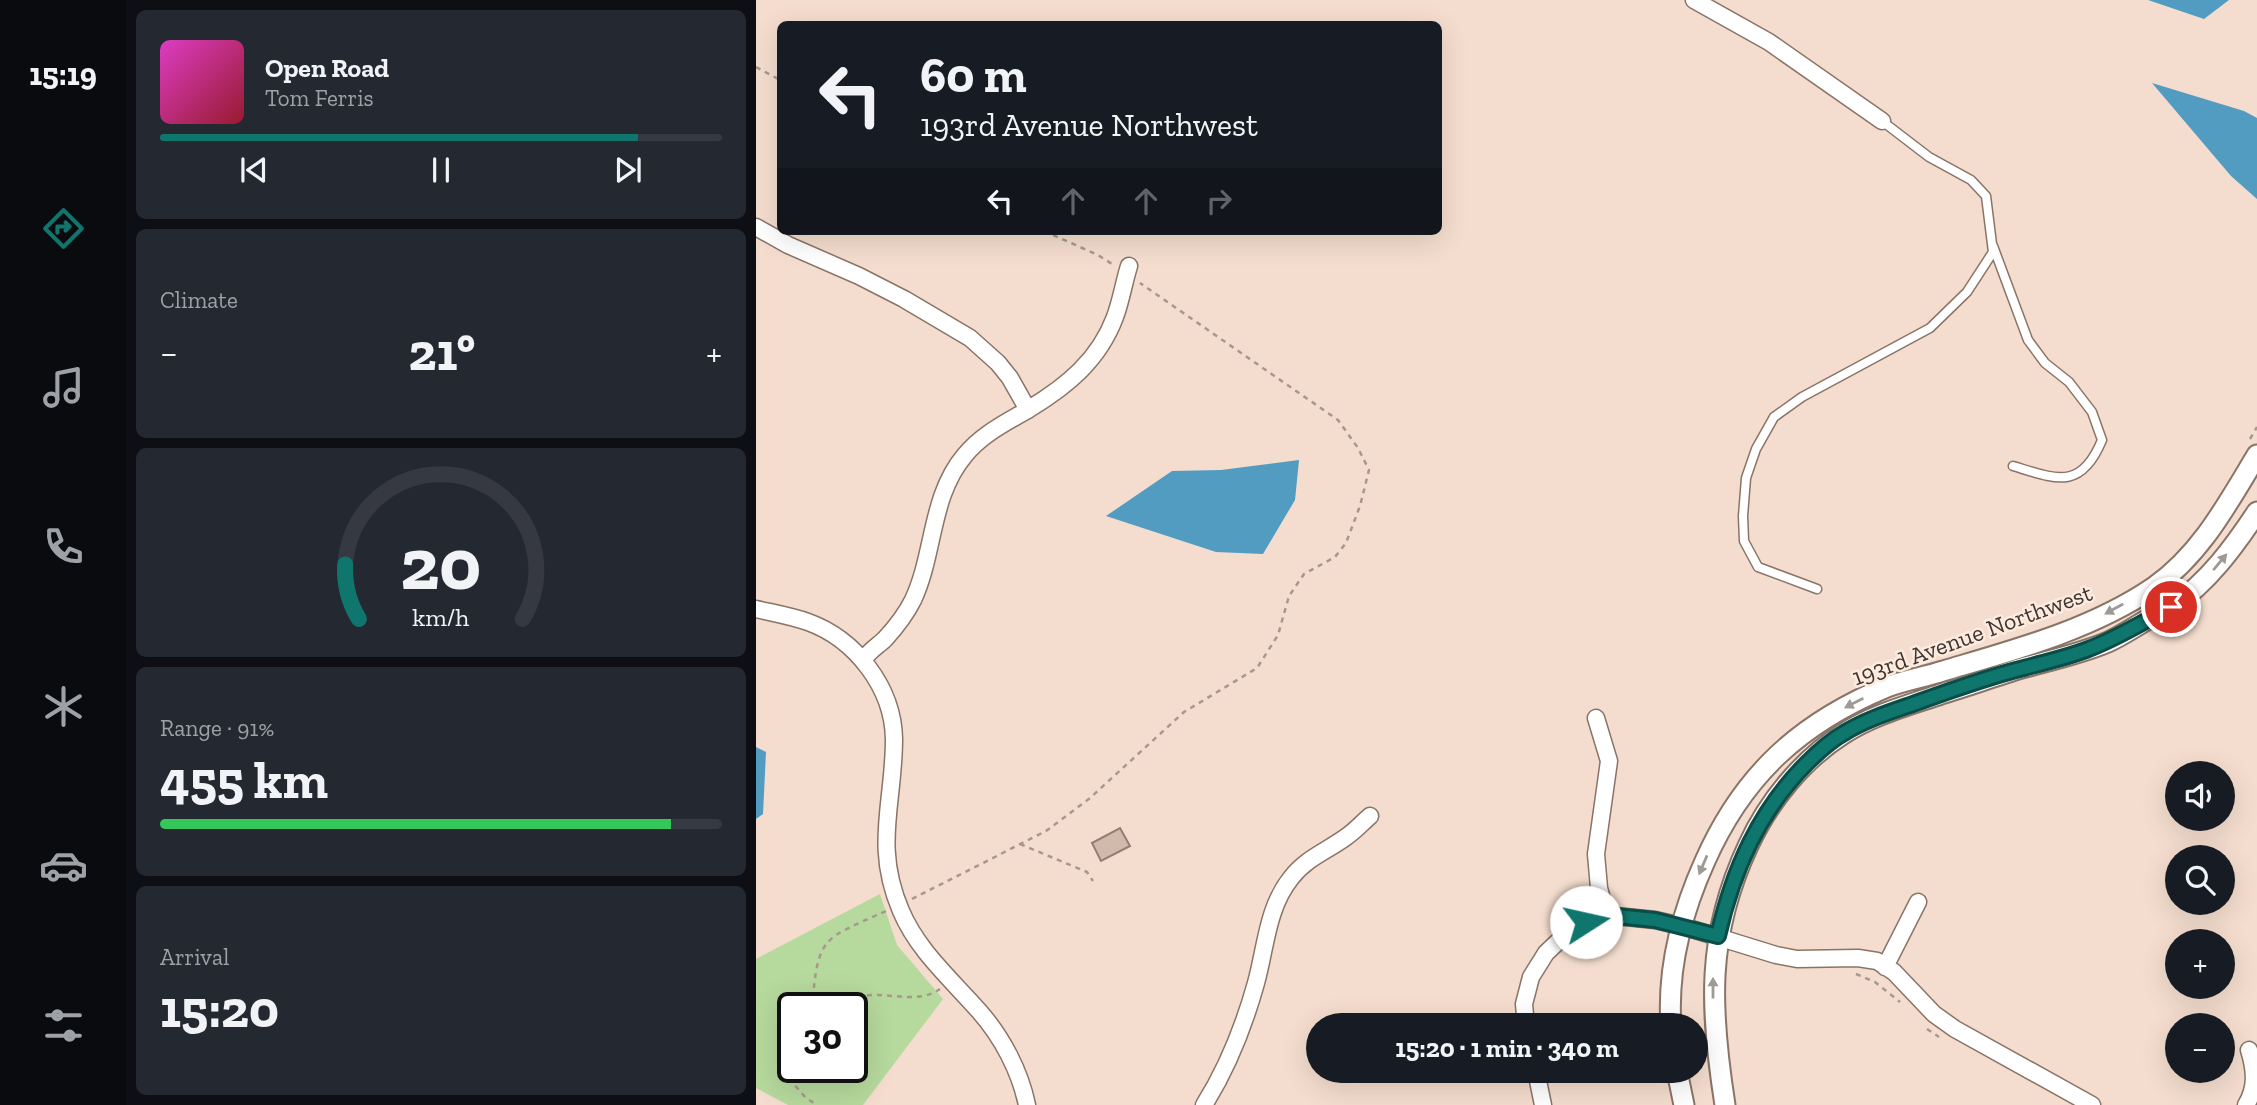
<!DOCTYPE html>
<html lang="en">
<head>
<meta charset="utf-8">
<style>
	:root { --surface:#171b24; --page:#242831; --text:#f1f3f6; --muted:#9ea1a6; --line:#363941; --accent:#0f766e }
	body { margin:0; font-family:"Zilla Slab",serif; background:var(--page); color:var(--text); height:100vh; display:flex; flex-direction:column; font-size:26px; white-space:nowrap }
	* { box-sizing:border-box; margin:0 }
	p { font-size:23px; color:var(--muted) }
	.icon { flex:none; width:38px; height:38px; fill:none; stroke:currentColor; stroke-width:2; stroke-linecap:round; stroke-linejoin:round }
	.map { position:relative; flex:1; overflow:hidden }
	.details { display:flex; flex-direction:column; gap:10px; padding:10px; background:#0d0f14; width:630px }
	.details>* { flex:none }
	.hud { position:absolute; left:21px; top:21px; width:665px; height:214px; border-radius:10px; box-shadow:0 7px 28px #0002; background:#171b24; color:var(--text); overflow:hidden }
	.buttons { position:absolute; left:1409px; top:761px; display:grid; gap:14px }
	.buttons a { display:grid; place-items:center; width:70px; height:70px; border-radius:50%; background:var(--surface); box-shadow:0 7px 28px #0002; font-size:35px }
	.speed { position:absolute; left:21px; top:992px; display:flex; gap:14px; font-size:35px; font-weight:700; text-align:center }
	.speed>* { display:grid; place-content:center; width:91px; height:91px; border-radius:50%; background:var(--surface); box-shadow:0 7px 28px #0002; line-height:1 }
	.speed .limit { border:4px solid #111; border-radius:10px; background:#fff; color:#111 }
	.pin { position:absolute; display:grid; place-items:center; width:60px; height:60px; color:#fff; margin:-30px; border:4px solid #fff; border-radius:50%; box-shadow:0 2px 7px #0007 }
	.me { position:absolute; width:77px; margin:-38px; rotate:80deg; stroke-linejoin:round; filter:drop-shadow(0 0 5px #0008) }
	.turn { display:flex; align-items:center; gap:24px; height:147px; padding:0 28px; font-size:32px }
	.turn .icon { width:91px; height:91px; stroke-width:2.5 }
	.turn b { display:block; font-size:49px; line-height:60px }
	.lanes { display:flex; align-items:center; height:66px; padding:0 28px; background:#0003; justify-content:center; gap:35px; direction:ltr }
	.lanes .off { opacity:.35 }
	.big { font-size:52px; font-weight:800; line-height:1.1 }
	.details .tile { flex:1; display:flex; flex-direction:column; justify-content:center; gap:10px; min-width:0; padding:0 24px; border-radius:10px; background:var(--page) }
	.details .dial { align-items:center; gap:0 }
	.dial svg { height:182px; overflow:visible; fill:none; stroke:var(--line); stroke-width:7; stroke-linecap:round; text-anchor:middle }
	.dial text { fill:var(--text); stroke:none }
	.song { display:flex; align-items:center; gap:21px }
	.cover { width:84px; height:84px; border-radius:10px; background:linear-gradient(135deg,hsl(310 70% 55%),hsl(350 70% 35%)) }
	.played { height:7px; border-radius:4px; background:linear-gradient(90deg,var(--accent) 85%,var(--line) 85%) }
	.keys { display:flex; justify-content:space-around; direction:ltr }
	.heat { display:flex; justify-content:space-between; align-items:center; font-size:38px; direction:ltr }
	.charge { height:10px; border-radius:5px; background:linear-gradient(90deg,#34c759 91%,var(--line) 0) }
	.trip { position:absolute; left:550px; top:1013px; width:402px; height:70px; border-radius:35px; background:var(--surface); box-shadow:0 7px 28px #0002; font-weight:800; line-height:70px; text-align:center }
	main { display:flex; flex:1; min-height:0 }
	.tab-bar { display:flex; flex-direction:column; width:126px; justify-content:space-around; align-items:center; background:#090b0e; color:var(--muted) }
	.tab-bar .icon { width:49px; height:49px }
	.tab-bar .active { color:var(--accent) }
	.tab-bar b { font-size:32px; color:var(--text) }
	.map>svg:first-child { display:block }
	.green { fill:#b6d99d; fill-rule:evenodd }
	.water { fill:#519cc0 }
	.building { fill:#d1baac; stroke:#947e71; stroke-width:2 }
	.lines { fill:none; stroke-linecap:round; stroke-linejoin:round }
	.service-casing { stroke:#897467; stroke-width:11 }
	.minor-casing { stroke:#897467; stroke-width:19 }
	.tertiary-casing { stroke:#897467; stroke-width:23 }
	.path { stroke:#a8978c; stroke-width:2.5; stroke-dasharray:5 5; stroke-linecap:butt }
	.service { stroke:#fff; stroke-width:8 }
	.minor { stroke:#fff; stroke-width:16 }
	.tertiary { stroke:#fff; stroke-width:19 }
	.oneway { fill:#9e9a97 }
	.route-casing { stroke:#0a4d48; stroke-width:18 }
	.route { stroke:#0f766e; stroke-width:12 }
	.labels { text-anchor:middle; stroke-width:5; stroke-linejoin:round; paint-order:stroke }
	.street-label { font-size:24px; fill:#3e352f; stroke:#feebdf }
</style>
</head>
<body>
<main>
<nav class="tab-bar">
<b>15:19</b>
<svg class="icon active" aria-label="directions" viewBox="0 0 24 24"><path d="M12 3l9 9-9 9-9-9zM9 14v-3h6M13 9l2 2-2 2"/></svg>
<svg class="icon" aria-label="music" viewBox="0 0 24 24"><path d="M9 18V5l10-2v13"/><circle cx="6" cy="18" r="3"/><circle cx="16" cy="16" r="3"/></svg>
<svg class="icon" aria-label="phone" viewBox="0 0 24 24"><path d="M5 4h4l2 5-3 2q2 4 5 5l2-3 5 2v4C11 20 4 13 5 4z"/></svg>
<svg class="icon" aria-label="climate" viewBox="0 0 24 24"><path d="M12 3v18M4 7l16 10M4 17L20 7"/></svg>
<svg class="icon" aria-label="car" viewBox="0 0 24 24"><path d="M5 17H2v-5l4-1 3-4h7l3 4 3 1v5h-3M9 17h6M6 11h13"/><circle cx="7" cy="17" r="2"/><circle cx="17" cy="17" r="2"/></svg>
<svg class="icon" aria-label="filters" viewBox="0 0 24 24"><path d="M4 7h16M4 17h16"/><circle cx="9" cy="7" r="2"/><circle cx="15" cy="17" r="2"/></svg>
</nav>
<section class="details">
<div class="tile">
<div class="song"><i class="cover"></i><div><b>Open Road</b><p>Tom Ferris</p></div></div>
<div class="played"></div>
<div class="keys"><svg class="icon" aria-label="previous" viewBox="0 0 24 24"><path d="M18 5L8 12l10 7zM5 5v14"/></svg><svg class="icon" aria-label="pause" viewBox="0 0 24 24"><path d="M8 5v14M16 5v14"/></svg><svg class="icon" aria-label="next" viewBox="0 0 24 24"><path d="M6 5l10 7-10 7zM19 5v14"/></svg></div>
</div>
<div class="tile"><p>Climate</p>
<div class="heat"><a>−</a><b class="big">21°</b><a>+</a></div>
</div>
<div class="tile dial"><svg viewBox="0 0 100 80">
<path d="M14 69A42 42 0 1 1 86 69"/>
<path d="M14 69A42 42 0 0 1 8 45" stroke="#0f766e"/>
<text x="50" y="56" font-size="32" font-weight="700">20</text>
<text x="50" y="72" font-size="11">km/h</text>
</svg></div>
<div class="tile"><p>Range · 91%</p><b class="big">455 km</b><div class="charge"></div></div>
<div class="tile"><p>Arrival</p><b class="big">15:20</b></div>
</section>
<div class="map">
<svg width="1501" height="1105" viewBox="0 0 1501 1105">
	<rect width="100%" height="100%" fill="#f4ddce"/>
	<path class="green" d="M124 894 141 945 187 999 107 1105H32L0 1088V959ZM37 1008H96V1068H37Z"/>
	<path class="water" d="M1392 0H1473L1448 19Z
		M1396 83 1488 111 1501 118V199L1475 176Z
		M543 460 539 500 507 554 460 552 350 516 416 471 465 470Z
		M0 747 10 752 7 814 0 819Z"/>
	<path class="building" d="M364 828 374 846 345 861 336 843Z"/>
	<g class="lines">
		<g class="service-casing">
			<path id="service" d="M1237 246 1272 340 1289 363 1313 382 1336 412 1346 440C1325 491 1300 479 1257 466
				M1061 589 1002 567 988 541 987 516 990 478 1000 449 1018 417 1046 397 1174 328 1211 292 1237 252 1230 196 1215 180 1173 157 1126 121"/>
		</g>
		<g class="minor-casing">
			<path id="minor" d="M938 0 1013 42 1126 121
				M0 227 32 245 103 276 148 299 214 338 242 363 254 378 272 410
				M0 609C17 613 35 616 52 622 99 639 137 687 138 739 138 804 117 846 145 911 162 951 195 979 223 1011 246 1037 264 1071 271 1105
				M107 661C112 651 122 646 129 639 140 627 150 614 157 600 179 553 174 496 209 455 226 434 251 422 273 409 311 386 343 360 359 317 365 301 368 282 373 266
				M840 718 853 761 840 854 843 888 850 915
				M1129 967 1162 902
				M770 1026 768 1004 775 977 790 953 810 934 830 922 850 915 899 920 926 926 1020 955 1041 959 1102 958 1121 961 1138 972 1178 1014 1199 1029 1336 1105
				M780 1071 787 1105
				M448 1105C472 1067 488 1026 500 983 510 947 511 908 535 878 550 858 571 851 590 837 599 831 606 823 614 816
				M1490 1105C1501 1087 1499 1070 1493 1050"/>
		</g>
		<g class="tertiary-casing">
			<path id="tertiary" d="M915 1026C911 970 926 912 949 861 987 775 1044 723 1131 687 1149 680 1169 677 1187 671 1258 650 1335 630 1398 587 1445 554 1472 503 1501 455
				M921 1071 928 1105
				M969 1105C954 1009 950 936 992 846 1012 802 1046 760 1087 734 1116 715 1153 705 1185 694 1212 686 1239 676 1266 668 1295 660 1324 654 1352 642 1363 637 1374 630 1384 624 1395 617 1407 613 1417 606 1452 582 1478 547 1501 512"/>
		</g>
		<path class="path" d="M0 67 24 80
			M288 231 342 255 356 264
			M1494 439 1501 427
			M264 844 331 872 337 881
			M156 899 290 831 334 798 428 712 501 668 522 635 533 596 548 574 579 557 590 543 604 506 613 470 602 448 582 420 384 283
			M1100 974 1119 982 1144 1002
			M92 1001C121 985 157 1008 184 989
			M56 1008C62 935 66 940 130 911
			M1171 1029 1183 1037
			M37 1067 36 1082 50 1098 61 1105"/>
		<use href="#service" class="service"/>
		<use href="#minor" class="minor"/>
		<use href="#tertiary" class="tertiary"/>
	</g>
	<defs><path id="oneway-solid" d="M-6-.8H1V-3.2L6.5 0L1 3.2V.8H-6Z" transform="scale(1.75)"/></defs>
	<g class="oneway">
		<use href="#oneway-solid" transform="translate(1464 562) rotate(-50)"/>
		<use href="#oneway-solid" transform="translate(1358 609) rotate(151)"/>
		<use href="#oneway-solid" transform="translate(1098 703) rotate(153)"/>
		<use href="#oneway-solid" transform="translate(947 865) rotate(113)"/>
		<use href="#oneway-solid" transform="translate(957 988) rotate(-90)"/>
	</g>
	<g class="lines">
		<g class="route-casing">
			<path id="route" d="M830 922 850 915 899 920 962 936C977 870 1003 811 1051 763 1062 752 1074 741 1088 733 1109 720 1134 712 1157 704 1193 691 1231 677 1268 668 1289 662 1309 658 1330 650 1360 639 1387 622 1415 607"/>
		</g>
		<use href="#route" class="route"/>
	</g>
	<g class="labels">
		<g class="street-label">
			<text transform="translate(1216 635) rotate(-20)" y="8">193rd Avenue Northwest</text>
		</g>
	</g>
</svg>
<div class="buttons">
<a><svg class="icon" aria-label="sound" viewBox="0 0 24 24"><path d="M4 9h4l5-4v14l-5-4H4zM17 9q2 3 0 6"/></svg></a>
<a><svg class="icon" aria-label="search" viewBox="0 0 24 24"><circle cx="10" cy="10" r="6"/><path d="M15 15l6 6"/></svg></a>
<a>+</a>
<a>−</a>
</div>
<div class="speed"><div class="limit">30</div></div>
<div class="pin" style="left:1415px;top:607px;background:#d93025"><svg class="icon" aria-label="arrive" viewBox="0 0 24 24"><path d="M6 21V4h12l-3 4 3 4H6"/></svg></div>
<svg class="me" style="left:830px;top:922px" viewBox="-20 -20 40 40"><circle r="19" fill="#fff"/><path d="M0-13L10 11 0 6-10 11z" fill="#0f766e"/></svg>
<div class="trip">15:20 · 1 min · 340 m</div>
<div class="hud">
<div class="turn"><svg class="icon" aria-label="left" viewBox="0 0 24 24"><path d="M17 20v-9H6M10 6l-5 5 5 5"/></svg><div><b>60 m</b>193rd Avenue Northwest</div></div>
<div class="lanes"><svg class="icon" aria-label="left" viewBox="0 0 24 24"><path d="M17 20v-9H6M10 6l-5 5 5 5"/></svg><svg class="icon off" aria-label="ahead" viewBox="0 0 24 24"><path d="M12 20V5M6 11l6-6 6 6"/></svg><svg class="icon off" aria-label="ahead" viewBox="0 0 24 24"><path d="M12 20V5M6 11l6-6 6 6"/></svg><svg class="icon off" aria-label="right" viewBox="0 0 24 24"><path d="M7 20v-9h11M14 6l5 5-5 5"/></svg></div>
</div>
</div>
</main>
</body>
</html>
